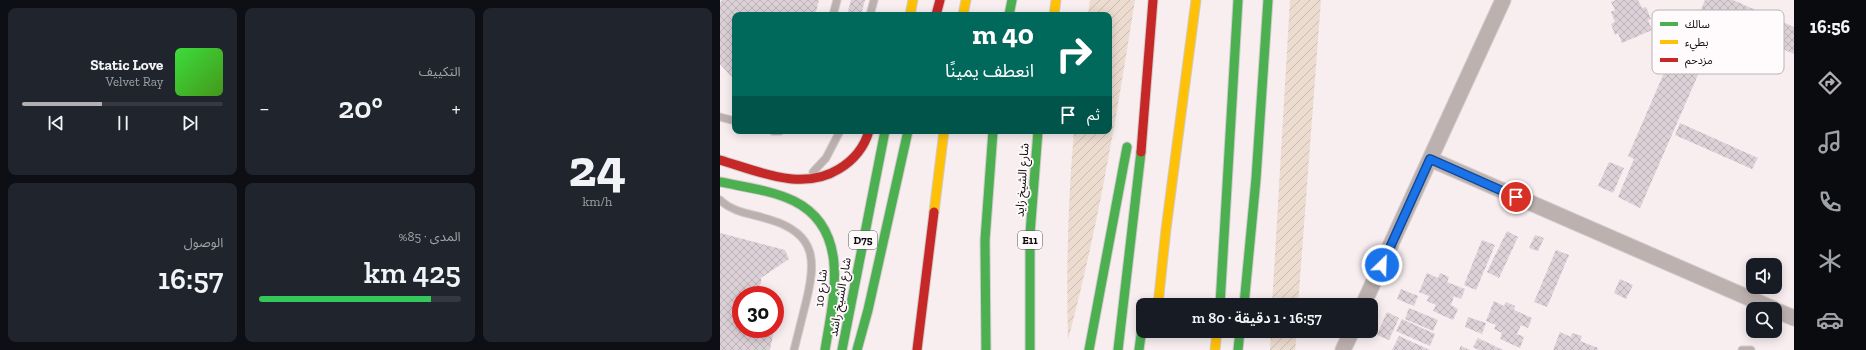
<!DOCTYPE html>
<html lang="ar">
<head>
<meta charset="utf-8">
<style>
	:root { --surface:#171b24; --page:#20242c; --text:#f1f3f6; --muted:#9ea1a6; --line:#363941; --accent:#b1afb1 }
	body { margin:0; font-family:"Zilla Slab","Noto Sans Arabic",serif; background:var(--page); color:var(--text); direction:rtl; height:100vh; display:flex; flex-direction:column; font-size:15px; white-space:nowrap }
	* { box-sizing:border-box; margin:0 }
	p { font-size:13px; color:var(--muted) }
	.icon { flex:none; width:22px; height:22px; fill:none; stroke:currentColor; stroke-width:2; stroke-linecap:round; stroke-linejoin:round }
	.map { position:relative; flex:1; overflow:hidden; direction:ltr }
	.panel { display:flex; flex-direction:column; gap:8px; padding:8px; background:#0d0f14; width:720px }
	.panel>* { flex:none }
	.hud { position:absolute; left:12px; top:12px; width:380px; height:122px; border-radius:8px; box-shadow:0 2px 10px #0003; direction:rtl; background:#00695c; color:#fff; overflow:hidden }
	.fabs { position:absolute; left:1026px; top:258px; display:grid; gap:8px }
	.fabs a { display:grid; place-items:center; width:36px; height:36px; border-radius:8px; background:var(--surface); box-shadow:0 2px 10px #0003; font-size:20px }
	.speed { position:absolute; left:12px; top:286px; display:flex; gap:8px; font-size:20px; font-weight:700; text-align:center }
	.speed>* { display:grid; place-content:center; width:52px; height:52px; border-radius:50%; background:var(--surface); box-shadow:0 2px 10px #0003; line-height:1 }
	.speed .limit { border:6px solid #d22; background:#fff; color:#111 }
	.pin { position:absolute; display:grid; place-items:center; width:34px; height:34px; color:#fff; margin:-17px; border:2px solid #fff; border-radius:50%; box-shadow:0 1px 4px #0007 }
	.me { position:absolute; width:44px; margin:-22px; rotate:24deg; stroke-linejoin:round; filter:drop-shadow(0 0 3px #0008) }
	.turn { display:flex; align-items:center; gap:14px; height:84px; padding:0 12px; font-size:18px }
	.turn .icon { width:52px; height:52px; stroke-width:2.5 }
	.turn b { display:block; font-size:28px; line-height:34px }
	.then { display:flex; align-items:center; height:38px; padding:0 12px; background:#0003; gap:8px; font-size:15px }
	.big { font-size:30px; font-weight:600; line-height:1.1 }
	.panel .widget { flex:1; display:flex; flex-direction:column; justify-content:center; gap:6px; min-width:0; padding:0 14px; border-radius:8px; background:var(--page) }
	.panel .dial { align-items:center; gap:0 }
	.dial b { font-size:52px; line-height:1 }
	.song { display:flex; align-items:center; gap:12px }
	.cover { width:48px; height:48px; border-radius:6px; background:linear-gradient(135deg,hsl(120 70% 55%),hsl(100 70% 35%)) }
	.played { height:4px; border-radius:2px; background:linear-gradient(90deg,var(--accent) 40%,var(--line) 40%) }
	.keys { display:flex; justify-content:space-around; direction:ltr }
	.heat { display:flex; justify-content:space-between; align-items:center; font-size:22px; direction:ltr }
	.charge { height:6px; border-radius:3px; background:linear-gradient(90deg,#34c759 85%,var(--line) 0) }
	.panel .tiles { flex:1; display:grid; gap:8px; grid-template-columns:repeat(3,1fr) }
	.widget:first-child { grid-row:span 2 }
	.trip { position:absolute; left:416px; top:298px; width:242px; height:40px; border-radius:8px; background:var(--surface); box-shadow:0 2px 10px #0003; font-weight:600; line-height:40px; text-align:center; direction:rtl }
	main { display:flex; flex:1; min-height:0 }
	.dock { display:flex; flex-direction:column; width:72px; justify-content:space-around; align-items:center; background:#090b0e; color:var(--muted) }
	.dock .icon { width:28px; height:28px }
	.dock .selected { color:var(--accent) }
	.dock b { font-size:18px; color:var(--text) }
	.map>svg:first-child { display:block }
	.garden { fill:url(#garden-furrows) }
	.building { fill:url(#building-cross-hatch) }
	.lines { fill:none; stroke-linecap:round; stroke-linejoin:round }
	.lane-casing { stroke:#d2cbcd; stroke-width:9 }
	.street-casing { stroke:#d2cbcd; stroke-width:17 }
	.fast-casing { stroke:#d2cbcd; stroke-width:11 }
	.slow-casing { stroke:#d2cbcd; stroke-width:11 }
	.jam-casing { stroke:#d2cbcd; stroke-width:11 }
	.lane { stroke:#bdb1af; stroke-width:7 }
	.street { stroke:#bdb1af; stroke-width:15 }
	.fast { stroke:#4caf50; stroke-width:9 }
	.slow { stroke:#ffc107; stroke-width:9 }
	.jam { stroke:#c62828; stroke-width:9 }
	.route-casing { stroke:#114b97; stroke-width:10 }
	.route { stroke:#1a73e8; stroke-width:7 }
	.labels { text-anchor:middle; stroke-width:3.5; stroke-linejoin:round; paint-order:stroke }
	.shield { fill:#fffbfc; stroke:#595455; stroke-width:1 }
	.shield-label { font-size:11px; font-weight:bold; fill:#120c0d }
	.street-label { font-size:12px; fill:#120c0d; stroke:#fffbfc }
	.key { fill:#fffbfc; stroke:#b8b3b4; stroke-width:1 }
	.key-label { font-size:11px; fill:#120c0d }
</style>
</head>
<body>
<main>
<nav class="dock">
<b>16:56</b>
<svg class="icon selected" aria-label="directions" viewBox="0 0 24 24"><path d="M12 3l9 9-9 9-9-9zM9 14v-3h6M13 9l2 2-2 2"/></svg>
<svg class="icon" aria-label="music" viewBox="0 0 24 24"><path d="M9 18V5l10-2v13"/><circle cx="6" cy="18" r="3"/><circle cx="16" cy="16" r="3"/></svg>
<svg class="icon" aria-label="phone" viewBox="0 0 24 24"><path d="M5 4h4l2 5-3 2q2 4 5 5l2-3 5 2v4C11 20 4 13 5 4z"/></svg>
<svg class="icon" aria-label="climate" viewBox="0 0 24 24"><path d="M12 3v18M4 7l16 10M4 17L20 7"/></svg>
<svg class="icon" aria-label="car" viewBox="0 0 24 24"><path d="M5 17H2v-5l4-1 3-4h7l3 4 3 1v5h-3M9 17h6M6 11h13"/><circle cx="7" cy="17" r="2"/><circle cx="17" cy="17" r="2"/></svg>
</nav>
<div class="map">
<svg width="1074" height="350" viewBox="0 0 1074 350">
	<defs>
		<pattern id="garden-furrows" width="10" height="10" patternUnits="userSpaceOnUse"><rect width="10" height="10" fill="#ecdbcf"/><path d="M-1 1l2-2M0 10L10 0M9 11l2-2" fill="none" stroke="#c9bbb1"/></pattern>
		<pattern id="building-cross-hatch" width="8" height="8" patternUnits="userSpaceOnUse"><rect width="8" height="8" fill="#dcd1d7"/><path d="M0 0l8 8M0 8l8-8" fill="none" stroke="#bcb2b7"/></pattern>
	</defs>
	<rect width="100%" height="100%" fill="#f8eef0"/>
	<path class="garden" d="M370 0H415C397 114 378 228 348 340 346 270 348 201 354 131H389V15H368Z
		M570 0H601L578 305H552Z
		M551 331H577L575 350H550Z"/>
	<path class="building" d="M2 0H99L95 15H15V78L10 75 0 64V3Z
		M131 0H145L141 15H127Z
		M896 0H918L922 8 926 7 931 19 928 20 932 30 902 43 898 33 895 35 891 24 895 22 891 12 895 10 891 2Z
		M985 0H1013L1074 27V54L1001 22 920 208 898 197 914 159 908 156 967 20 983 27 988 15 980 12Z
		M960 123 1038 158 1032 169 955 135Z
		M889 162 904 168 893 193 878 186Z
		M787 231 798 237 779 278 767 272Z
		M0 233 65 250 69 259 41 278V283L35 295H21V329H51L53 334 50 350H0Z
		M815 235 824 238 818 251 809 248Z
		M762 240 775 245 756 290 744 285Z
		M836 250 849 255 827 307 814 302Z
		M707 273 718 278 720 273 729 277 727 282 745 289 741 299 734 296 731 305 738 309 733 320 713 311 716 305 707 301 709 296 699 292Z
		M900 279 913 285 906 299 894 293Z
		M681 289 698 296 694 306 677 299Z
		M774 301 784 306 786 302 795 306 794 310 812 318 808 328 801 325 797 334 804 337 800 348 780 339 782 333 774 329 776 325 766 321Z
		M689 308 718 320 713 331 685 319Z
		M667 312 679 318 669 340 657 335Z
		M748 317 766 323 762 334 745 327Z
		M682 319 715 334 710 346 676 331Z
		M840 332 851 337 852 333 862 336 860 341 878 348 877 350H833Z
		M679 336 710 350H672Z
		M758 338 783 350H759L753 347Z
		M741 346 750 350H739Z"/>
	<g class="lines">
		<g class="lane-casing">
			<path id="lane" d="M113 15 117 0
				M150 15 154 0
				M0 117 15 121
				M53 131H60
				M93 172 106 158 120 131
				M0 200C13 213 34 214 51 220 97 234 96 262 86 302 82 318 78 334 74 350
				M1022 350H1031"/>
		</g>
		<g class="street-casing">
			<path id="street" d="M710 159 1054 309
				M643 305 783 0
				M1055 310 1074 318
				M623 350 632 331"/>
		</g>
		<g class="fast-casing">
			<path id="fast" d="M289 15 292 0
				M0 182C24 187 51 190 74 201 132 230 113 300 105 350
				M500 305 518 0
				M524 305 536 179 548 0
				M122 350 165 131
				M137 350 148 310 188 131
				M266 350 265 240 273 131
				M310 350V234L318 131
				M369 350 407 147
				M398 350 421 152
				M419 350 423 320
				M518 350 520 331"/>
		</g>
		<g class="slow-casing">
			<path id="slow" d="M190 15 193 0
				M243 15 246 0
				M334 15 336 0
				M214 212 224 131
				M438 305 446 229 476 0
				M495 350 497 331"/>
		</g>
		<g class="jam-casing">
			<path id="jam" d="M216 15 220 0
				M421 152 433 0
				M0 160C38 171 82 192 119 169 134 160 144 148 149 131
				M197 350 214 212"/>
		</g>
		<use href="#lane" class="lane"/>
		<use href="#street" class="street"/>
		<use href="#fast" class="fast"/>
		<use href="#slow" class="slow"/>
		<use href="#jam" class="jam"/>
	</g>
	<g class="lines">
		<g class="route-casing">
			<path id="route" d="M662 265 710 159 796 197"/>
		</g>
		<use href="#route" class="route"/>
	</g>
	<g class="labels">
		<g class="shield">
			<rect x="129" y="231" width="28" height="18" rx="3"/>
			<rect x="298" y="231" width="24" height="18" rx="3"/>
		</g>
		<g class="shield-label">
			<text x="143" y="244">D75</text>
			<text x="310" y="244">E11</text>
		</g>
		<g class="street-label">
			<text transform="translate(302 180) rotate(-86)" y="4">شارع الشيخ زايد</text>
			<text transform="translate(101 288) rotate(-84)" y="4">شارع 10</text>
			<text transform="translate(120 297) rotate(-80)" y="4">شارع الشيخ راشد</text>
		</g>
	</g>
	<rect x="932" y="10" width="132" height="64" rx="6" class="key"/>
	<rect x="940" y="22" width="18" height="4" fill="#4caf50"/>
	<rect x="940" y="40" width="18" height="4" fill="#ffc107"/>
	<rect x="940" y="58" width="18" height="4" fill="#c62828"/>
	<g class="key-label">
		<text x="965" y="28">سالك</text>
		<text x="965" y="46">بطيء</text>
		<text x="965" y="64">مزدحم</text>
	</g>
</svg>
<div class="fabs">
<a><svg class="icon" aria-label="sound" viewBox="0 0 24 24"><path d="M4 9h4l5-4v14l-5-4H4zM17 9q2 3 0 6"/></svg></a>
<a><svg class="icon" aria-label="search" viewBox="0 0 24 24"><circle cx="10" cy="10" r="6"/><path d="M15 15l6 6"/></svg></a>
</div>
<div class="speed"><div class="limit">30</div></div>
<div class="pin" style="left:796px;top:197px;background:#d93025"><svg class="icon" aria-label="arrive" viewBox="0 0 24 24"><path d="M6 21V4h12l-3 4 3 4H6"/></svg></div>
<svg class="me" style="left:662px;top:265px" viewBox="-20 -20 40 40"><circle r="17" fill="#1a73e8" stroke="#fff" stroke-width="3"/><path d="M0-11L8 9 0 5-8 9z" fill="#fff"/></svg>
<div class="trip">16:57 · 1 دقيقة · 80 m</div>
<div class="hud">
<div class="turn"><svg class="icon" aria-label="right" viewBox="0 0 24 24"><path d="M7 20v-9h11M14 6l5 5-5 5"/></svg><div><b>40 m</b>انعطف يمينًا</div></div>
<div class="then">ثم<svg class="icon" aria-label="arrive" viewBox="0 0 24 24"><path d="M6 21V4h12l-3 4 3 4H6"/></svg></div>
</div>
</div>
<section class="panel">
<div class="tiles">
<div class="widget dial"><b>24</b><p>km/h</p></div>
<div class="widget"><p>التكييف</p>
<div class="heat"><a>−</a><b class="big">20°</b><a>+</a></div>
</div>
<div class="widget">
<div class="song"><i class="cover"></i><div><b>Static Love</b><p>Velvet Ray</p></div></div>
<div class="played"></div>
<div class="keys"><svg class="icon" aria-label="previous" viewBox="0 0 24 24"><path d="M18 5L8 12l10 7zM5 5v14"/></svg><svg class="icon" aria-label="pause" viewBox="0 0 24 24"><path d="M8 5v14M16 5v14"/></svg><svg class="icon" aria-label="next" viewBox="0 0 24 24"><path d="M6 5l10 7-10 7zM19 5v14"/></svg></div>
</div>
<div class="widget"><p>المدى · 85%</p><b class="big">425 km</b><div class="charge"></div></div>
<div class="widget"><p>الوصول</p><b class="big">16:57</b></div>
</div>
</section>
</main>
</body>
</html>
